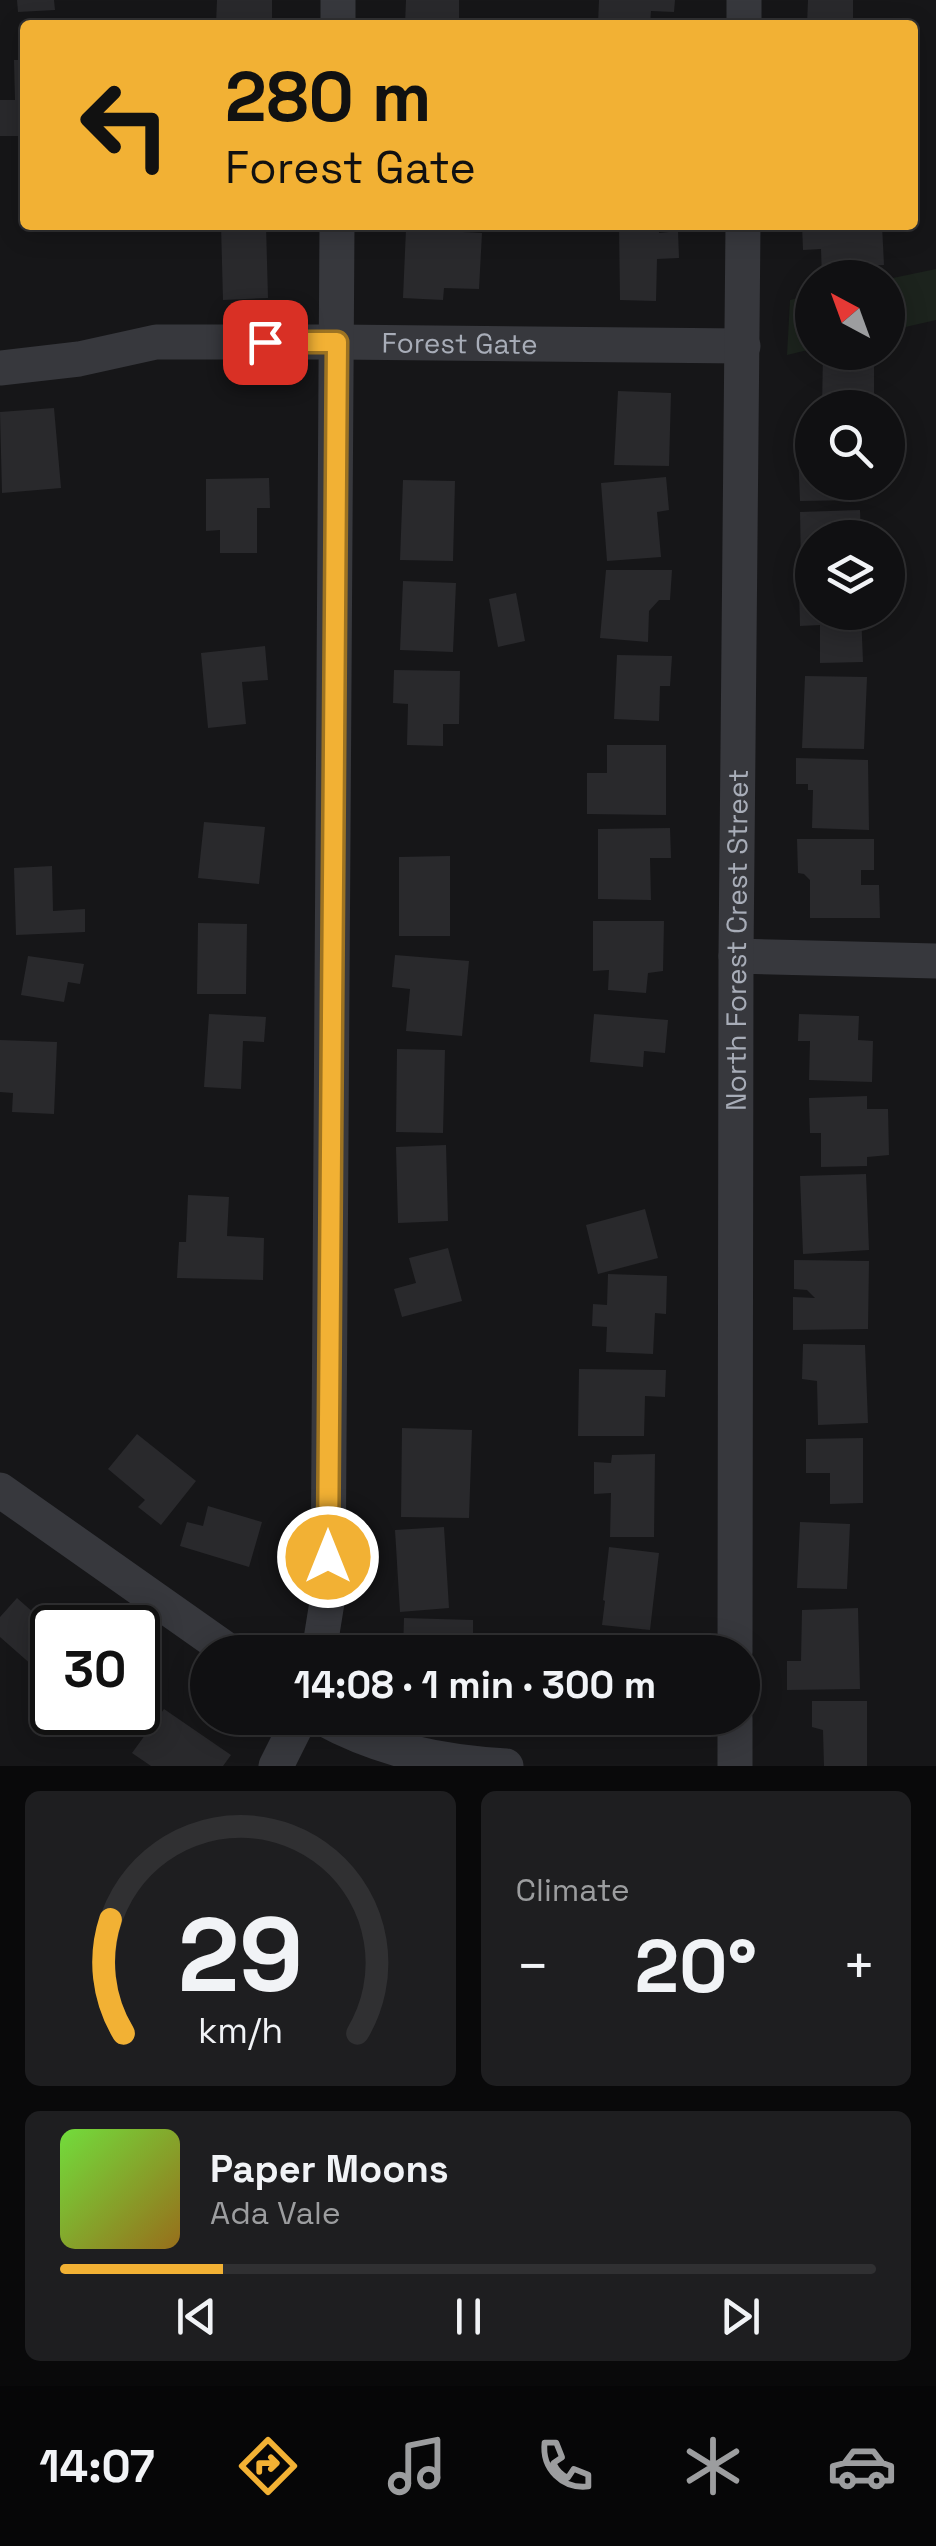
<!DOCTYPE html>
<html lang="en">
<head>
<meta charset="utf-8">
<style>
	:root { --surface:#101012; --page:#1e1e20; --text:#f1f3f6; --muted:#9c9d9f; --line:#303032; --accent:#f2b134 }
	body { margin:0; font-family:"Space Grotesk",sans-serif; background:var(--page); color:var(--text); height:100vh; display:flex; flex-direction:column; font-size:38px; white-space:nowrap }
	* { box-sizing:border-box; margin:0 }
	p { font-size:32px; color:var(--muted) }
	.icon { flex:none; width:55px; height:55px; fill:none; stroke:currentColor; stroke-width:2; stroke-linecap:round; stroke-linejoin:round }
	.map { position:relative; height:1766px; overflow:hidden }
	.details { display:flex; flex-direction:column; gap:25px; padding:25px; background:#09090a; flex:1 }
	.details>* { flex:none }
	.top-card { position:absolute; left:20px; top:20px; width:898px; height:210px; border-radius:10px; box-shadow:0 5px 25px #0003,0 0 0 2px var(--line); background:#f2b134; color:#111; overflow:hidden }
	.needle { width:65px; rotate:319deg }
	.buttons { position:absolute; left:795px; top:260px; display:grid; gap:20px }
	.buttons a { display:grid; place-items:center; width:110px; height:110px; border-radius:50%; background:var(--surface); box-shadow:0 5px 25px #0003,0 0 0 2px var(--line); font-size:50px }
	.speed { position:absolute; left:30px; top:1605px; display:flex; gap:20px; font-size:50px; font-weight:700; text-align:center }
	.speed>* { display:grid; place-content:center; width:130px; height:130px; border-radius:50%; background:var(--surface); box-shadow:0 5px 25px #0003,0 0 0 2px var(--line); line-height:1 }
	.speed .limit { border:5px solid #111; border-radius:15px; background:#fff; color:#111 }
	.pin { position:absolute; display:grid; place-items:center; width:85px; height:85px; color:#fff; margin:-42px; border-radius:20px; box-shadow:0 5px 15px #0006 }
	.me { position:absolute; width:110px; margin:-55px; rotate:0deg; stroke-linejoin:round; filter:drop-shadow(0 0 8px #0008) }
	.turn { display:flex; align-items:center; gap:35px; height:210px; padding:0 40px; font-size:45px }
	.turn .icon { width:130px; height:130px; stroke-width:2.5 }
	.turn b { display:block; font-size:70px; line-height:85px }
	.big { font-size:75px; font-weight:700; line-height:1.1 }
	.details .tile { flex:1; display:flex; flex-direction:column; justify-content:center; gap:15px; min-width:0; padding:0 35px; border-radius:15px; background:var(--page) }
	.details .dial { align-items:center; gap:0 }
	.dial svg { height:260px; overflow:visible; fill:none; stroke:var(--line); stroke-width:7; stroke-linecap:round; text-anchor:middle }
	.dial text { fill:var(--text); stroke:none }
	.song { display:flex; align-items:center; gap:30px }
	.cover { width:120px; height:120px; border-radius:15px; background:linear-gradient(135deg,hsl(100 70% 55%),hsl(40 70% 35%)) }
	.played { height:10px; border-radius:5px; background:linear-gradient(90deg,var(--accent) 20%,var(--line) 20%) }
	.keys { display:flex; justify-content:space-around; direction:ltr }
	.heat { display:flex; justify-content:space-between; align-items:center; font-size:55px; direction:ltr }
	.details .tiles { flex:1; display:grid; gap:25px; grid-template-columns:1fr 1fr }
	.tile:last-child { grid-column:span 2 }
	.trip { position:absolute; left:190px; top:1635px; width:570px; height:100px; border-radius:50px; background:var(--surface); box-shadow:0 5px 25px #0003,0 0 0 2px var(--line); font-weight:700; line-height:100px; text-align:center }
	.menu { display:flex; height:160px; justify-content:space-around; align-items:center; background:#060607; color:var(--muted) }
	.menu .icon { width:70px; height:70px }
	.menu .on { color:var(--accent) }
	.menu b { font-size:45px; color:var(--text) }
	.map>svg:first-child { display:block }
	.green { fill:#1c231d }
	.building { fill:#29292c }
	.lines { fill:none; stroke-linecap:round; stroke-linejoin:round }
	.minor { stroke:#37383d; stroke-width:35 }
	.route-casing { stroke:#9d7322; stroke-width:25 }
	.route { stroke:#f2b134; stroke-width:18 }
	.labels { text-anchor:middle; stroke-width:10; stroke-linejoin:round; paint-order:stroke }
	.street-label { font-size:28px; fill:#a8adb8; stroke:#111113 }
</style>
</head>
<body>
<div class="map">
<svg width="936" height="1766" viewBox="0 0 936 1766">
	<rect width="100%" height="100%" fill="#161618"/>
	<path class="green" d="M936 269V320L888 331V279Z
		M812 295V349L787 355 790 300Z"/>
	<path class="building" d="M17 0H54L55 10 18 12Z
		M217 0H272V25H216Z
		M406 0H459V25H405Z
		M599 0H675L674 12 651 11 650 25H598Z
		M808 0H853V25H807Z
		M14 60H25V136H0V100H15Z
		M221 225H266L268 298 223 300Z
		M619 225H659V233L678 231 679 258 657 259 656 301 620 300Z
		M802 225H882L884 265 865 266 866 278H822L821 249 803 250Z
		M406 229 482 233 479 289 444 288 443 300 403 298Z
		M823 352H874V408H822Z
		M618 391 671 393 669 466 614 465Z
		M54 408 61 488 2 493 0 412Z
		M797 425H812V482H855L856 500 800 501Z
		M666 477 669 510 657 512 661 557 607 561 601 483Z
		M269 478 270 508H257V553H220V530L206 531V479Z
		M403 480 455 481 453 561 400 560Z
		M860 510 861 538H812V565H801L800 512Z
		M606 570H672L670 600H659L649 611 648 642 600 638Z
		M403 581 456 583 453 652 400 650Z
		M799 588H812V612H861L863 662 820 663V625L800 626Z
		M516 593 525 641 498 647 489 599Z
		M265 646 268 680 242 682 246 724 208 728 201 653Z
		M617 655 672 656 670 686H660L659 721 614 719Z
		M394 670 460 671 459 724H443V746L407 745 408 704 393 703Z
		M805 676 867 677 864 749 802 748Z
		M607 745H666V815L587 814V773H607Z
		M796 758 868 760 869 830 812 828 813 790H808V784H796Z
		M204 822 265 827 259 884 198 878Z
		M670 828 671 858H650L651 900 598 899V829Z
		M797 839H874V870H861V885H879L880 918H810V880L804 874 798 873Z
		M450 856V936H399V857Z
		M52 866 53 911 85 909V932L16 935 14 868Z
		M593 921H664L663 971 648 973 646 993 608 990 609 970 593 971Z
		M198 923 247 924 246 994H197Z
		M395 955 469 961 462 1036 406 1031 410 989 392 987Z
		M28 956 84 964 80 984 68 982 64 1002 21 995Z
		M209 1014 266 1017 264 1042 243 1041 241 1089 204 1087Z
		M594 1014 668 1020 665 1053 644 1051 643 1067 590 1062Z
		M799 1014 859 1016 858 1040 873 1041 872 1082 809 1080 810 1041H798Z
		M0 1040 57 1042 54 1114 12 1112 13 1093 0 1092Z
		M397 1049 445 1050 443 1133 396 1132Z
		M867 1096V1109H888L889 1155 867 1157V1166L821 1167V1133H810L809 1098Z
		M446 1145 448 1221 398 1223 396 1147Z
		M866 1174 869 1250 803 1254 800 1176Z
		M188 1195 229 1197 227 1236 264 1238 263 1280 177 1278 179 1242H186Z
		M645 1209 658 1258 598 1274 586 1225Z
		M448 1248 462 1301 402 1317 394 1289 416 1283 409 1258Z
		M794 1260 869 1261 868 1329 793 1330V1297L815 1298 807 1290 794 1289Z
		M608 1274 667 1276 666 1314 655 1313 653 1354 606 1352 607 1327 592 1326 593 1304 607 1305Z
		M803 1344 865 1345 868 1423 818 1425 817 1381 802 1379Z
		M579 1369 666 1370 665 1397 645 1396 644 1436H578Z
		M402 1428 472 1430 469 1518 401 1517Z
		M137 1434 196 1481 161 1525 138 1507 145 1500 108 1469Z
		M863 1438V1503L830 1504V1473H806V1439Z
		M655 1454 654 1537H610L611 1493 594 1494V1462L611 1463 612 1455Z
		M208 1506 262 1522 249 1567 180 1546 187 1522 203 1526Z
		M800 1522 850 1524 847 1589 797 1588Z
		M444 1527 449 1608 400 1612 395 1530Z
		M609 1547 659 1553 650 1630 602 1625 605 1601 603 1600Z
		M17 1598 52 1629V1678L50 1681 0 1637V1617Z
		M858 1608 860 1689 787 1690V1661H801L802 1610Z
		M404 1618 473 1620V1652H403Z
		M648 1647V1652H583V1648Z
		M812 1701H867V1766H824L823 1730 812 1727Z
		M164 1709 231 1755 223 1766H151L132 1753Z
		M70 1712H120L105 1736Z"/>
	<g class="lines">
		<g class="minor">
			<path d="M338 25V0"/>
			<path d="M744 25V0"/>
			<path id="s1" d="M0 368 79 359 156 342H337L743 346"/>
			<path d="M736 956 936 961"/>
			<path d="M0 1490 230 1652"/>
			<path d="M319 1652 328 1596 337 225"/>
			<path id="s2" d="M735 1652 736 956 743 225"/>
			<path d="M322 1718C380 1750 440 1762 506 1766"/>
			<path d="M276 1766 300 1718"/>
			<path d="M735 1766V1718"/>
		</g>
	</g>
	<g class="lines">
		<g class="route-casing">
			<path id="route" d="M265 342H337L328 1557"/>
		</g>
		<use href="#route" class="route"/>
	</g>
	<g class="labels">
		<g class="street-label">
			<text dy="10" stroke="none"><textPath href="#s1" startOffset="462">Forest Gate</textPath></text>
			<text dy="10" stroke="none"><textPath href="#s2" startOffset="712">North Forest Crest Street</textPath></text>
		</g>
	</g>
</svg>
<div class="buttons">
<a><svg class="needle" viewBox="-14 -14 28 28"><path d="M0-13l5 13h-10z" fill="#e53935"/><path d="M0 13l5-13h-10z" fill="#9c9d9f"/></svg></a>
<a><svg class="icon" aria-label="search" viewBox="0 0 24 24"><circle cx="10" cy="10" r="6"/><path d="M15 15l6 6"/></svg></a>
<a><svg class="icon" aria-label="layers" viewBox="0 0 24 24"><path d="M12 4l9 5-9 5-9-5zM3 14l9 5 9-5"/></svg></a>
</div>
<div class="speed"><div class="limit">30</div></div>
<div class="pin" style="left:265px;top:342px;background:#d93025"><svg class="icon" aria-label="arrive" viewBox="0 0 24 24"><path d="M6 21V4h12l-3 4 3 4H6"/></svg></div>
<svg class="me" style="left:328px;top:1557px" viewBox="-20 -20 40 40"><circle r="17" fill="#f2b134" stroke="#fff" stroke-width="3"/><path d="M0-11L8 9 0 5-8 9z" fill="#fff"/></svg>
<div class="trip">14:08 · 1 min · 300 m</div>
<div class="top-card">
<div class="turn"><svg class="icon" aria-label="left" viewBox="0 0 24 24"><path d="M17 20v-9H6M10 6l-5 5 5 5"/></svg><div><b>280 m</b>Forest Gate</div></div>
</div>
</div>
<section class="details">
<div class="tiles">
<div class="tile dial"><svg viewBox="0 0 100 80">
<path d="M14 69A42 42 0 1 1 86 69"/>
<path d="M14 69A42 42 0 0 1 10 34" stroke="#f2b134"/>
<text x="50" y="56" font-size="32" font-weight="700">29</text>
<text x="50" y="72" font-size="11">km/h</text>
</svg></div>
<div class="tile"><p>Climate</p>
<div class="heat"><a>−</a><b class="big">20°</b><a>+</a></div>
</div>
<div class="tile">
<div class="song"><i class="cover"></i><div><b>Paper Moons</b><p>Ada Vale</p></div></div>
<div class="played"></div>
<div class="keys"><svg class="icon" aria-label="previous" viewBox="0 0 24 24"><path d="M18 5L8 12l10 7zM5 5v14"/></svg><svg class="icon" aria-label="pause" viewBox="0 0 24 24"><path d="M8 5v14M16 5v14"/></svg><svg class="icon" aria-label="next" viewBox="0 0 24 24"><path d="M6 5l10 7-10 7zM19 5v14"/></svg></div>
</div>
</div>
</section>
<nav class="menu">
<b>14:07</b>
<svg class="icon on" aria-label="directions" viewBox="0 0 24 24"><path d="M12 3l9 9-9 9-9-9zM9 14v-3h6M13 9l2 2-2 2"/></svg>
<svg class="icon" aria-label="music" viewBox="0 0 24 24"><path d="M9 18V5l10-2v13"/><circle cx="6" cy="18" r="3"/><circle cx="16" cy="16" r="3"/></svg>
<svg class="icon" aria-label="phone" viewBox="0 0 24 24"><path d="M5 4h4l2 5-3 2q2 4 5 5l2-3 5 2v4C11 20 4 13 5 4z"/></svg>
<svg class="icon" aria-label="climate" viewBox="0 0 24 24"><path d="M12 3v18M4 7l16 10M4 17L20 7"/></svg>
<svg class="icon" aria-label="car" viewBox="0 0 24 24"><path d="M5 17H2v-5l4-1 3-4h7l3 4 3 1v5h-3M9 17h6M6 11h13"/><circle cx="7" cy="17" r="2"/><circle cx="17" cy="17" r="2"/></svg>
</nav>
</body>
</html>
